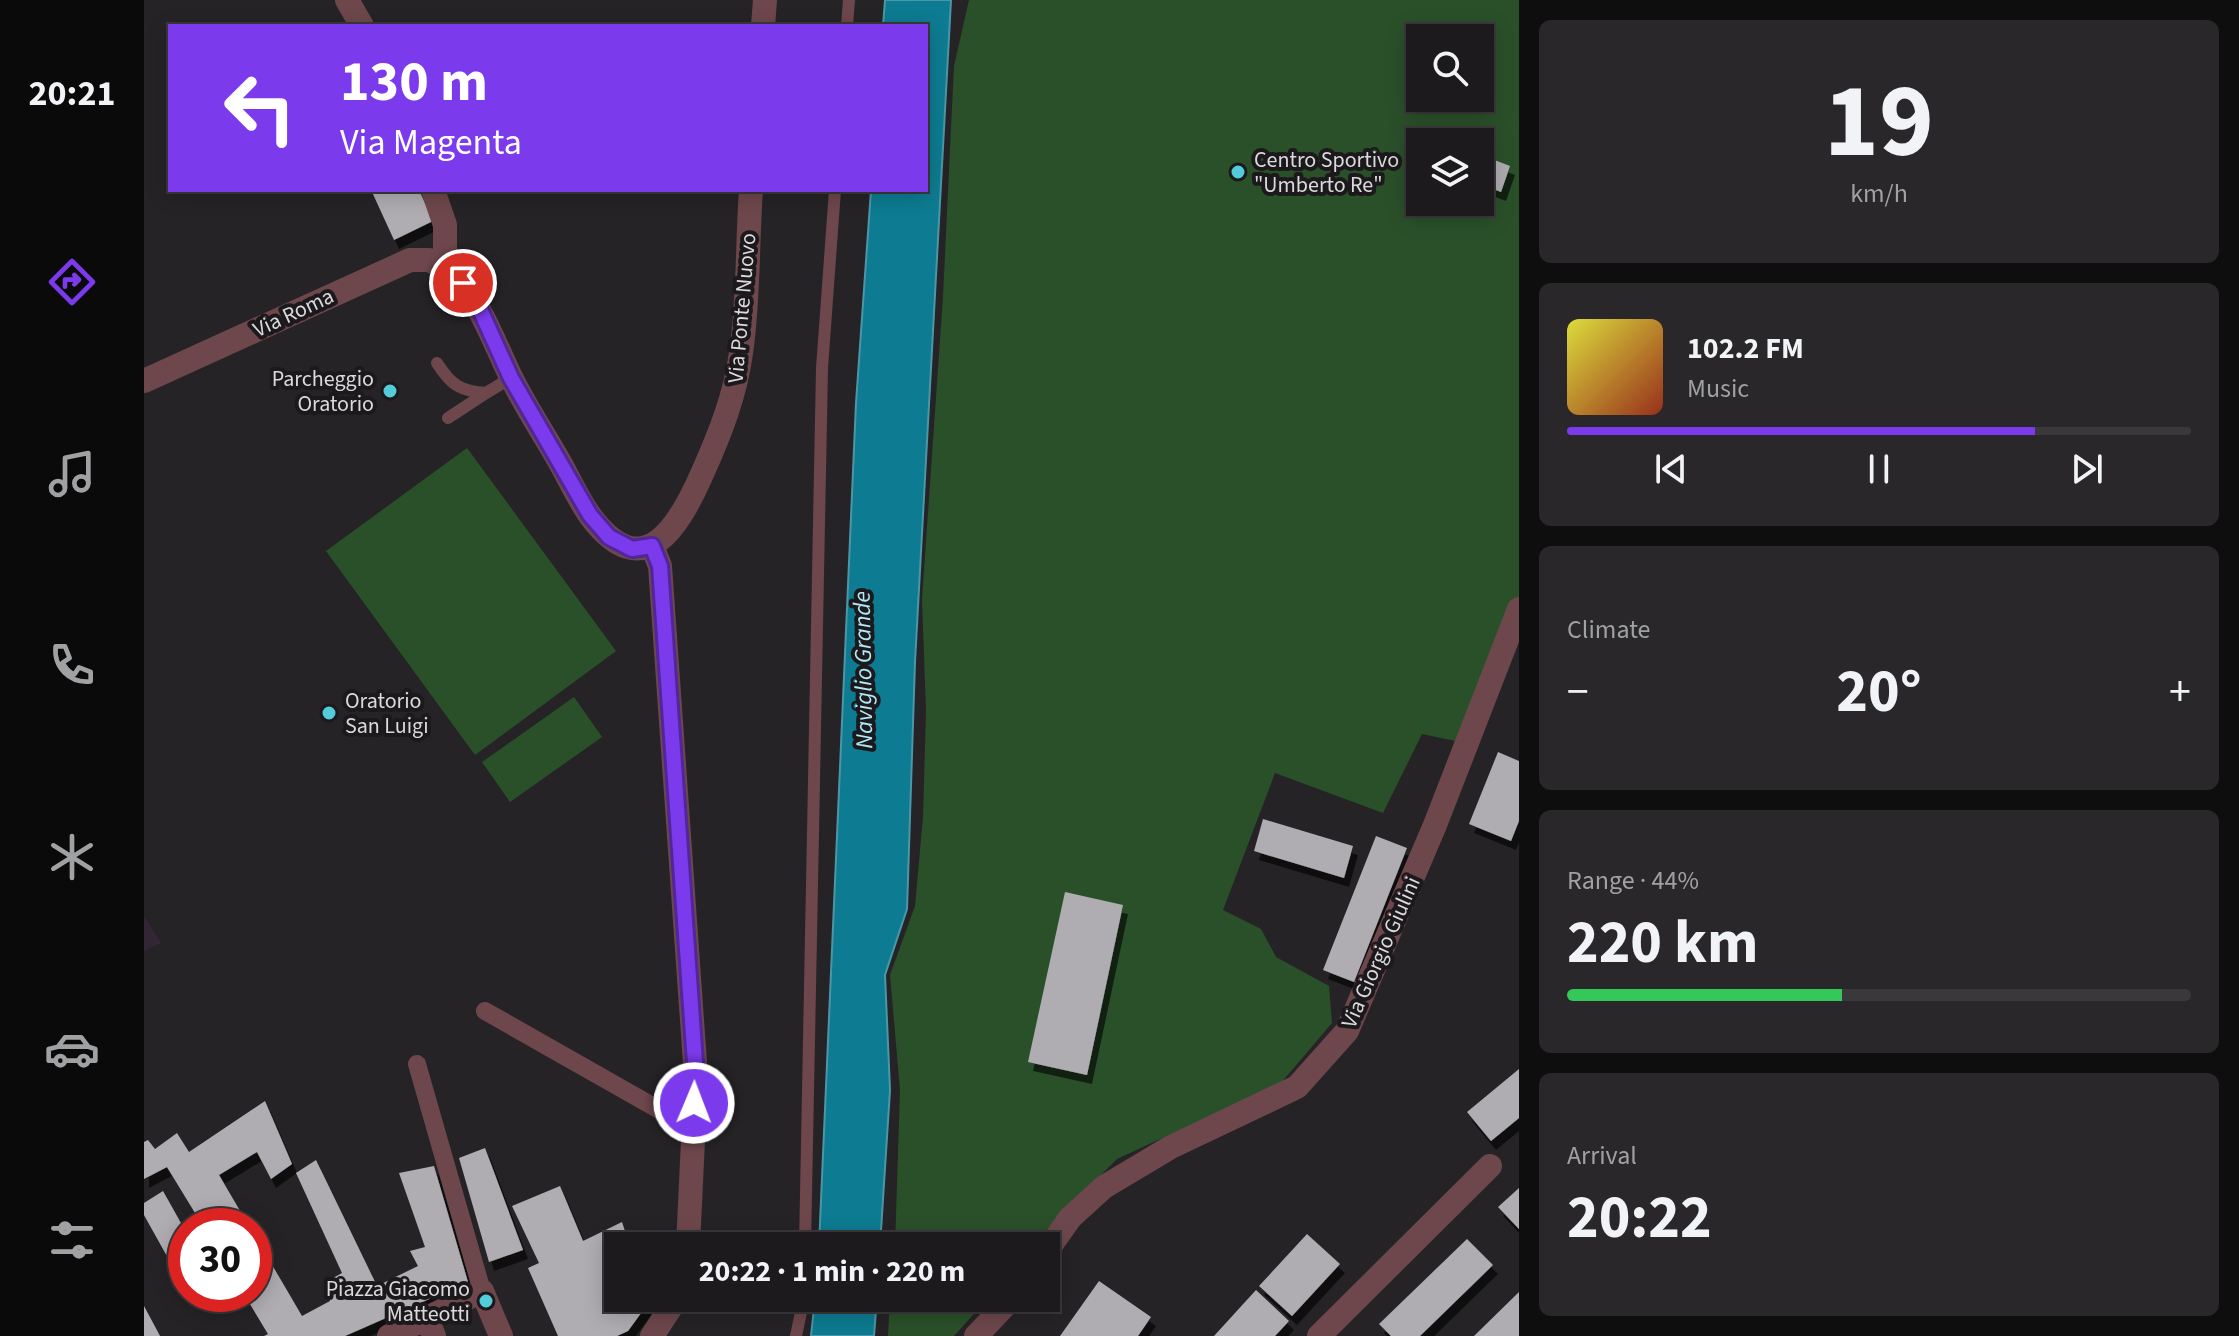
<!DOCTYPE html>
<html lang="en">
<head>
<meta charset="utf-8">
<style>
	:root { --surface:#1c1a1c; --page:#292729; --text:#f1f3f6; --muted:#a0a1a3; --line:#3a383b; --accent:#7c3aed }
	body { margin:0; font-family:"Source Sans 3",sans-serif; background:var(--page); color:var(--text); height:100vh; display:flex; flex-direction:column; font-size:30px; white-space:nowrap }
	* { box-sizing:border-box; margin:0 }
	p { font-size:26px; color:var(--muted) }
	.icon { flex:none; width:44px; height:44px; fill:none; stroke:currentColor; stroke-width:2; stroke-linecap:round; stroke-linejoin:round }
	.map { position:relative; flex:1; overflow:hidden }
	.details { display:flex; flex-direction:column; gap:20px; padding:20px; background:#0f0e0f; width:720px }
	.details>* { flex:none }
	.guide { position:absolute; left:24px; top:24px; width:760px; height:168px; border-radius:0px; box-shadow:0 4px 20px #0003,0 0 0 2px var(--line); background:#7c3aed; color:#fff; overflow:hidden }
	.tools { position:absolute; left:1262px; top:24px; display:grid; gap:16px }
	.tools a { display:grid; place-items:center; width:88px; height:88px; border-radius:0px; background:var(--surface); box-shadow:0 4px 20px #0003,0 0 0 2px var(--line); font-size:40px }
	.speed { position:absolute; left:24px; top:1208px; display:flex; gap:16px; font-size:40px; font-weight:700; text-align:center }
	.speed>* { display:grid; place-content:center; width:104px; height:104px; border-radius:50%; background:var(--surface); box-shadow:0 4px 20px #0003,0 0 0 2px var(--line); line-height:1 }
	.speed .limit { border:12px solid #d22; background:#fff; color:#111 }
	.pin { position:absolute; display:grid; place-items:center; width:68px; height:68px; color:#fff; margin:-34px; border:4px solid #fff; border-radius:50%; box-shadow:0 2px 8px #0007 }
	.me { position:absolute; width:88px; margin:-44px; rotate:1deg; stroke-linejoin:round; filter:drop-shadow(0 0 6px #0008) }
	.turn { display:flex; align-items:center; gap:28px; height:168px; padding:0 40px; font-size:36px }
	.turn .icon { width:104px; height:104px; stroke-width:2.5 }
	.turn b { display:block; font-size:56px; line-height:68px }
	.big { font-size:60px; font-weight:700; line-height:1.1 }
	.details .tile { flex:1; display:flex; flex-direction:column; justify-content:center; gap:12px; min-width:0; padding:0 28px; border-radius:12px; background:var(--page) }
	.details .dial { align-items:center; gap:0 }
	.dial b { font-size:104px; line-height:1 }
	.song { display:flex; align-items:center; gap:24px }
	.cover { width:96px; height:96px; border-radius:12px; background:linear-gradient(135deg,hsl(60 70% 55%),hsl(10 70% 35%)) }
	.played { height:8px; border-radius:4px; background:linear-gradient(90deg,var(--accent) 75%,var(--line) 75%) }
	.keys { display:flex; justify-content:space-around; direction:ltr }
	.heat { display:flex; justify-content:space-between; align-items:center; font-size:44px; direction:ltr }
	.charge { height:12px; border-radius:6px; background:linear-gradient(90deg,#34c759 44%,var(--line) 0) }
	.trip { position:absolute; left:460px; top:1232px; width:456px; height:80px; border-radius:0px; background:var(--surface); box-shadow:0 4px 20px #0003,0 0 0 2px var(--line); font-weight:700; line-height:80px; text-align:center }
	main { display:flex; flex:1; min-height:0 }
	.tabs { display:flex; flex-direction:column; width:144px; justify-content:space-around; align-items:center; background:#0b0a0b; color:var(--muted) }
	.tabs .icon { width:56px; height:56px }
	.tabs .on { color:var(--accent) }
	.tabs b { font-size:36px; color:var(--text) }
	.map>svg:first-child { display:block }
	.industrial { fill:#332634 }
	.green { fill:#2a502a; fill-rule:evenodd }
	.water { fill:#0d7b91; stroke:#4b97a7; stroke-width:2 }
	.building { fill:#afadb2; filter:url(#shadow) }
	.lines { fill:none; stroke-linecap:round; stroke-linejoin:round }
	.service { stroke:#6d474c; stroke-width:12 }
	.pedestrian { stroke:#6d474c; stroke-width:18 }
	.minor { stroke:#6d474c; stroke-width:24 }
	.route-casing { stroke:#51269a; stroke-width:20 }
	.route { stroke:#7c3aed; stroke-width:14 }
	.poi-dot { fill:#53cbdb; stroke:#1c191c; stroke-width:3 }
	.labels { text-anchor:middle; stroke-width:8; stroke-linejoin:round; paint-order:stroke }
	.poi-label { font-size:22px; fill:#dbd9db; stroke:#1c191c; text-anchor:start }
	.street-label { font-size:22px; fill:#dbd9db; stroke:#1c191c }
	.water-label { font-size:24px; font-style:italic; fill:#b2e9f7; stroke:#1c191c }
</style>
</head>
<body>
<main>
<nav class="tabs">
<b>20:21</b>
<svg class="icon on" aria-label="directions" viewBox="0 0 24 24"><path d="M12 3l9 9-9 9-9-9zM9 14v-3h6M13 9l2 2-2 2"/></svg>
<svg class="icon" aria-label="music" viewBox="0 0 24 24"><path d="M9 18V5l10-2v13"/><circle cx="6" cy="18" r="3"/><circle cx="16" cy="16" r="3"/></svg>
<svg class="icon" aria-label="phone" viewBox="0 0 24 24"><path d="M5 4h4l2 5-3 2q2 4 5 5l2-3 5 2v4C11 20 4 13 5 4z"/></svg>
<svg class="icon" aria-label="climate" viewBox="0 0 24 24"><path d="M12 3v18M4 7l16 10M4 17L20 7"/></svg>
<svg class="icon" aria-label="car" viewBox="0 0 24 24"><path d="M5 17H2v-5l4-1 3-4h7l3 4 3 1v5h-3M9 17h6M6 11h13"/><circle cx="7" cy="17" r="2"/><circle cx="17" cy="17" r="2"/></svg>
<svg class="icon" aria-label="filters" viewBox="0 0 24 24"><path d="M4 7h16M4 17h16"/><circle cx="9" cy="7" r="2"/><circle cx="15" cy="17" r="2"/></svg>
</nav>
<div class="map">
<svg width="1375" height="1336" viewBox="0 0 1375 1336">
	<defs>
		<filter id="shadow"><feDropShadow dx="5" dy="9" stdDeviation="0" flood-color="#0009"/></filter>
	</defs>
	<rect width="100%" height="100%" fill="#262326"/>
	<path class="industrial" d="M0 916 17 943 0 951Z"/>
	<path class="green" d="M825 0H1375V609L1321 743 1278 734 1239 813 1131 773 1079 910 1117 929 1132 957 1185 986 1188 1023 1137 1083 973 1159 886 1246H751L756 1090 746 975 771 906 779 817 782 711 778 599 799 297 810 66ZM1276 38H1336V98H1276ZM1276 142H1336V202H1276Z
		M323 448 472 651 331 755 182 551Z
		M430 697 458 737 366 802 338 762Z
		M746 1298H844L810 1336H744Z"/>
	<path class="water" d="M741 0H807L771 662 763 909 741 975 746 1090 736 1246H675L712 403 727 190H782V26H739Z
		M671 1298H733L730 1336H667Z"/>
	<path class="building" d="M1348 159 1366 166 1357 192 1339 185Z
		M233 190H275L289 221 250 240 228 192Z
		M1354 752 1375 761V821L1367 841 1325 824Z
		M1119 819 1209 846 1200 878 1110 851Z
		M1232 836 1263 848 1210 982 1179 970Z
		M921 892 979 905 943 1075 884 1062Z
		M1375 1069V1118L1347 1141 1323 1112Z
		M121 1101 148 1164 127 1179 113 1152 75 1175 105 1226H59L23 1167 0 1179V1142L4 1140 11 1149 33 1133 45 1152Z
		M341 1148 379 1250 345 1262 315 1158Z
		M172 1160 233 1286 274 1266 266 1251 281 1247 255 1173 290 1166 324 1282 201 1336H120L124 1334 100 1294H110V1234L158 1316 186 1301 180 1283 198 1273 152 1173Z
		M416 1186 439 1241 478 1222 486 1246H474V1298H508L484 1331 473 1336H414L384 1268 395 1263 368 1206Z
		M1375 1188V1229L1354 1207Z
		M19 1191 42 1232V1247L24 1258 0 1215V1203Z
		M1163 1234 1196 1264 1148 1316 1115 1286Z
		M1323 1239 1349 1265 1276 1336H1247L1235 1324Z
		M955 1281 1007 1317 994 1336H916Z
		M1112 1290 1145 1321 1131 1336H1070Z
		M1375 1292V1336H1330Z
		M0 1306 16 1336H0Z"/>
	<g class="lines">
		<path class="service" d="M703 26 705 0
			M293 363C307 385 316 391 342 393L304 418
			M342 393 367 378
			M661 1246 678 368 691 190
			M652 1336 660 1298"/>
		<path class="pedestrian" d="M341 1011 549 1129
			M273 1064 338 1291"/>
		<path class="minor" d="M203 0 218 26
			M619 26 621 0
			M289 190 301 225V268C335 296 347 336 366 375 380 404 398 431 414 459 425 478 434 499 447 517 500 587 535 526 558 474 576 434 591 396 597 353 605 300 603 244 607 190
			M0 381 266 260H285L301 268
			M508 546 516 566 552 1077 544 1246
			M902 1252 926 1218 960 1187 1027 1147 1153 1087 1203 1031 1291 825 1375 609
			M245 1336 283 1318
			M290 1336 283 1318 338 1291 357 1336
			M508 1336 533 1298
			M832 1336 868 1298
			M1175 1336 1346 1166"/>
	</g>
	<g class="lines">
		<g class="route-casing">
			<path id="route" d="M319 283 334 305 367 378 446 515 465 537 488 549 508 546 516 566 552 1077 550 1103"/>
		</g>
		<use href="#route" class="route"/>
	</g>
	<g class="poi-dot">
		<circle cx="1094" cy="172" r="8"/>
		<circle cx="246" cy="391" r="8"/>
		<circle cx="185" cy="713" r="8"/>
		<circle cx="342" cy="1301" r="8"/>
	</g>
	<g class="labels">
		<g class="poi-label">
			<text x="1110" y="167">Centro Sportivo<tspan x="1110" dy="25">"Umberto Re"</tspan></text>
			<text x="230" y="386" text-anchor="end">Parcheggio<tspan x="230" dy="25">Oratorio</tspan></text>
			<text x="201" y="708">Oratorio<tspan x="201" dy="25">San Luigi</tspan></text>
			<text x="326" y="1296" text-anchor="end">Piazza Giacomo<tspan x="326" dy="25">Matteotti</tspan></text>
		</g>
		<g class="street-label">
			<text transform="translate(597 308) rotate(-85)" y="8">Via Ponte Nuovo</text>
			<text transform="translate(149 312) rotate(-25)" y="8">Via Roma</text>
			<text transform="translate(1236 952) rotate(-66)" y="8">Via Giorgio Giulini</text>
		</g>
		<g class="water-label">
			<text transform="translate(719 670) rotate(-91)" y="8">Naviglio Grande</text>
		</g>
	</g>
</svg>
<div class="tools">
<a><svg class="icon" aria-label="search" viewBox="0 0 24 24"><circle cx="10" cy="10" r="6"/><path d="M15 15l6 6"/></svg></a>
<a><svg class="icon" aria-label="layers" viewBox="0 0 24 24"><path d="M12 4l9 5-9 5-9-5zM3 14l9 5 9-5"/></svg></a>
</div>
<div class="speed"><div class="limit">30</div></div>
<div class="pin" style="left:319px;top:283px;background:#d93025"><svg class="icon" aria-label="arrive" viewBox="0 0 24 24"><path d="M6 21V4h12l-3 4 3 4H6"/></svg></div>
<svg class="me" style="left:550px;top:1103px" viewBox="-20 -20 40 40"><circle r="17" fill="#7c3aed" stroke="#fff" stroke-width="3"/><path d="M0-11L8 9 0 5-8 9z" fill="#fff"/></svg>
<div class="trip">20:22 · 1 min · 220 m</div>
<div class="guide">
<div class="turn"><svg class="icon" aria-label="left" viewBox="0 0 24 24"><path d="M17 20v-9H6M10 6l-5 5 5 5"/></svg><div><b>130 m</b>Via Magenta</div></div>
</div>
</div>
<section class="details">
<div class="tile dial"><b>19</b><p>km/h</p></div>
<div class="tile">
<div class="song"><i class="cover"></i><div><b>102.2 FM</b><p>Music</p></div></div>
<div class="played"></div>
<div class="keys"><svg class="icon" aria-label="previous" viewBox="0 0 24 24"><path d="M18 5L8 12l10 7zM5 5v14"/></svg><svg class="icon" aria-label="pause" viewBox="0 0 24 24"><path d="M8 5v14M16 5v14"/></svg><svg class="icon" aria-label="next" viewBox="0 0 24 24"><path d="M6 5l10 7-10 7zM19 5v14"/></svg></div>
</div>
<div class="tile"><p>Climate</p>
<div class="heat"><a>−</a><b class="big">20°</b><a>+</a></div>
</div>
<div class="tile"><p>Range · 44%</p><b class="big">220 km</b><div class="charge"></div></div>
<div class="tile"><p>Arrival</p><b class="big">20:22</b></div>
</section>
</main>
</body>
</html>
